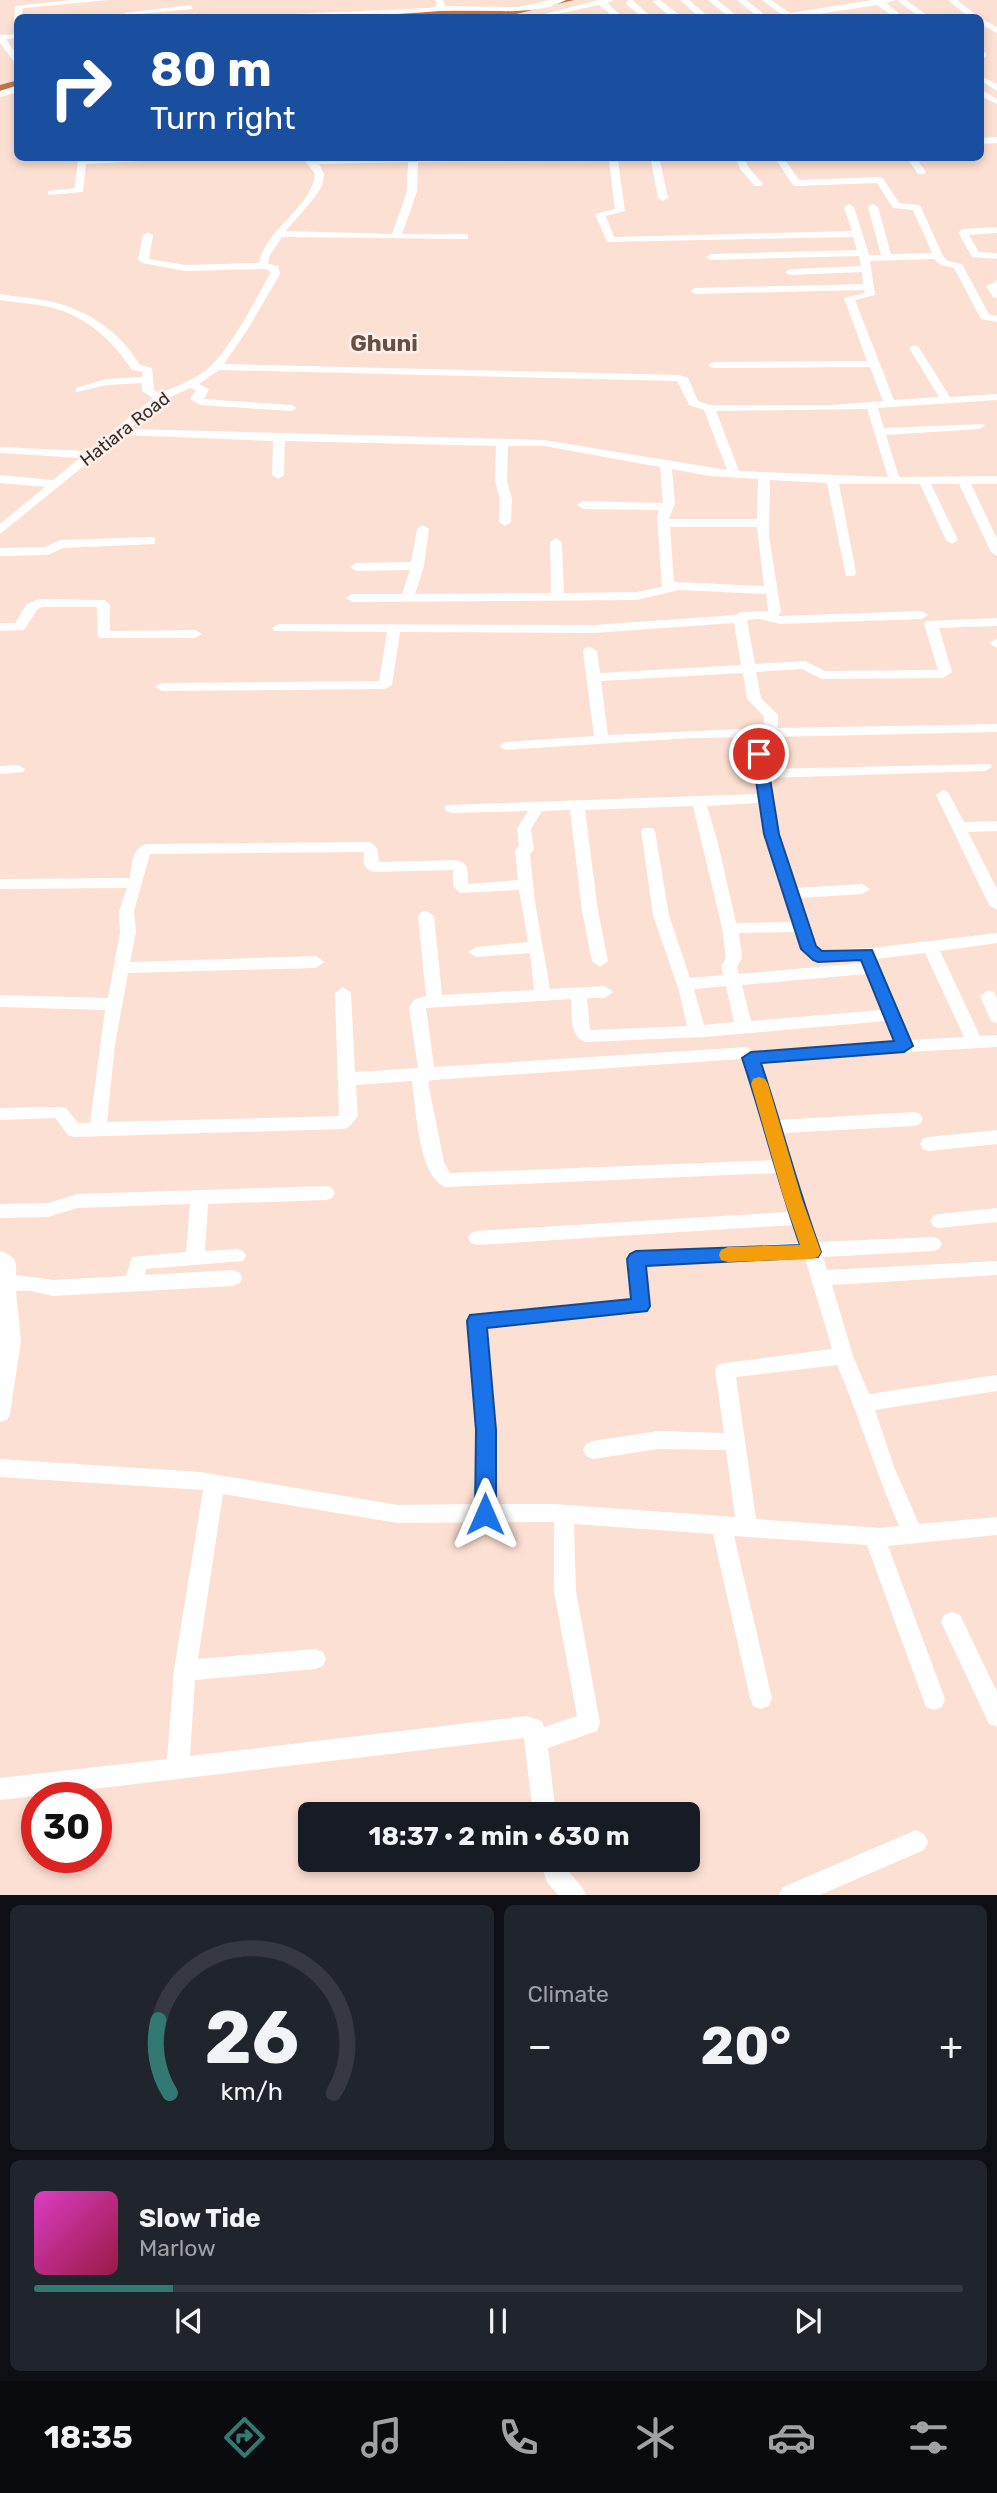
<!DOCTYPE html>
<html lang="en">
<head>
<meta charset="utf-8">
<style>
	:root { --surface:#171b24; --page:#20242c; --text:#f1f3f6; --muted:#9ea1a6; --line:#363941; --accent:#317972 }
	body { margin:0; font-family:Rubik,sans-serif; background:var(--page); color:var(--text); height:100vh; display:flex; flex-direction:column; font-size:26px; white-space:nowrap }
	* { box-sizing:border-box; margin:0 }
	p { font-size:23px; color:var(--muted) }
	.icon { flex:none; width:38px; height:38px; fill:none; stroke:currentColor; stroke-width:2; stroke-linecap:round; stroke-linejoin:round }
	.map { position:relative; height:1895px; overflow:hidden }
	.panel { display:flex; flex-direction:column; gap:10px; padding:10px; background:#0d0f14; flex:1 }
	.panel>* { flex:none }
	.guide { position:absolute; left:14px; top:14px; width:970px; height:147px; border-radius:10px; box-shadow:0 4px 10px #0003; background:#1a4fa0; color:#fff; overflow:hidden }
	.speed { position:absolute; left:21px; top:1782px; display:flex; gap:14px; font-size:35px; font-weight:700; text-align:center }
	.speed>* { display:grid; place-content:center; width:91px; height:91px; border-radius:50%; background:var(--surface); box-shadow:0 4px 10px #0003; line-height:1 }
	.speed .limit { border:10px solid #d22; background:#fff; color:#111 }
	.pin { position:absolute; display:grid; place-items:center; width:60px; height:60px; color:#fff; margin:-30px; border:4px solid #fff; border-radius:50%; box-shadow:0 2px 7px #0007 }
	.me { position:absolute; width:77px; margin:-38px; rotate:0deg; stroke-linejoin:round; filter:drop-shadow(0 0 5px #0008) }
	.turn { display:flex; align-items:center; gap:24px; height:147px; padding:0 21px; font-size:32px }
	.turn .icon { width:91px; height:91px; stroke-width:2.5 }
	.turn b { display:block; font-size:49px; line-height:60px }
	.big { font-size:52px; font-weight:700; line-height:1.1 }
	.panel .card { flex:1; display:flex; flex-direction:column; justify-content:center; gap:10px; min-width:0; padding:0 24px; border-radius:10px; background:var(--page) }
	.panel .dial { align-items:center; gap:0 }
	.dial svg { height:182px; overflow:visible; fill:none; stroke:var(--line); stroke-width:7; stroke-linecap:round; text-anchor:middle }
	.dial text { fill:var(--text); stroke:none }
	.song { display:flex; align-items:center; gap:21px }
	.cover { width:84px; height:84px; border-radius:10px; background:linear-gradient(135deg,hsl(310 70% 55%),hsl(340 70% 35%)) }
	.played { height:7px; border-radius:4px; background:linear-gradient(90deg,var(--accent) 15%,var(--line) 15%) }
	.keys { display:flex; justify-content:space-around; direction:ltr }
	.heat { display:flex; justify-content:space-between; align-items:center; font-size:38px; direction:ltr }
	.panel .tiles { flex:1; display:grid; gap:10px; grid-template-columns:1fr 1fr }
	.card:last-child { grid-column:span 2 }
	.trip { position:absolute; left:298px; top:1802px; width:402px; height:70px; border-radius:10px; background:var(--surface); box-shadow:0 4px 10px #0003; font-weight:700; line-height:70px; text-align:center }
	.menu { display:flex; height:112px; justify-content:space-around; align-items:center; background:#090b0e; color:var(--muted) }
	.menu .icon { width:49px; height:49px }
	.menu .on { color:var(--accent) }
	.menu b { font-size:32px; color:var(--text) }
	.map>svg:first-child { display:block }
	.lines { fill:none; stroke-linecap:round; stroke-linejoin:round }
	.canal { fill:#be744e; fill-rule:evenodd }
	.minor { fill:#fff; fill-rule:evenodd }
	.route { fill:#1a73e8; stroke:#114b97; stroke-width:2 }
	.slow { fill:#f59e0b }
	.labels { text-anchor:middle; stroke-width:5; stroke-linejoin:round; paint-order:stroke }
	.far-street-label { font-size:18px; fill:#382d28; stroke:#fdf1ec }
	.far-district-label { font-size:23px; font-weight:bold; fill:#664f44; stroke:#fdf1ec }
</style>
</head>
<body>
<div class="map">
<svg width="997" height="1895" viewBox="0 0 997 1895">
	<rect width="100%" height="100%" fill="#fce0d3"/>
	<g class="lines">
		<path class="canal" d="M559 0H574L512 15H395L391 13 395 11H512Z
			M18 80V85L0 91V85Z"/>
		<path class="minor" d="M72 0H108L25 8 22 9V18H18V25L14 23 15 6Z
			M435 0H443L445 6 518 7 550 0H566C532 19 478 7 440 11 359 18 277 18 195 18L429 8 437 6Z
			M599 0H614L607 3 624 18H615L599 5 548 16 544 14Z
			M628 0H632L653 18H643L626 4Z
			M660 0 681 16 682 18H672L652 1Z
			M680 0H689L710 18H700Z
			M708 0H717L740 18H730Z
			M737 0H746L769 18H759Z
			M762 0H771L790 13 872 0H896L886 3 905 18H895L877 5 794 18H769L781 14Z
			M897 0H906L931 18H921Z
			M948 0H957L980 18H970Z
			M190 5 193 9 128 15 124 13Z
			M980 18 997 27V33L980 24Z
			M18 34V38L6 39 18 57V62L15 63 0 43V35Z
			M980 50 986 53V57L980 59Z
			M980 76 997 84V91L980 80Z
			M15 87H18V92L0 97V91Z
			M980 89 997 99V104L980 96Z
			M997 137V143L980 144V138Z
			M97 158H151L146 161 86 164 83 192 48 195V191L75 188 78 159Z
			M303 158H688L684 161H660L668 198 663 201 658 198 651 161H618L625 211 606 216 614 237 852 231 844 207 849 204 854 207 869 255H881L868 207 873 204 878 207 891 254 932 253 913 210 893 208 877 183 796 186 793 185 775 158H784L799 180 880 177 883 178 899 203 920 205 943 256 948 261 962 264 989 314 997 316V322L981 319 954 268 941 265 934 259 870 261 875 295 855 300 894 400 939 397 909 348 914 345 918 346 950 397 997 394V400L878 408 884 428 983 424 985 426 979 429 886 435 899 477 997 476V484H971L997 539V556L991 552 959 484H931L958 540 952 544 946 540 920 484H839L856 573 854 576H846L827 483 770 480 769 536 781 612 778 616 922 611 928 615 922 619 780 624 759 619 747 620 755 664 805 661 825 671 938 670 924 624 926 621 997 618V626L939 628 952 672 943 678 822 679 802 669 756 672 761 698 778 715V728L997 724V732L775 737 769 747 768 769 990 764 992 767 985 771 769 778 781 836 797 888 862 884 870 889 862 894 800 898 816 946 821 950 871 948 997 933V943L940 951 980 1036 997 1035V1047L821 1057 759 1063 780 1120 914 1112 920 1114 923 1119 920 1124 914 1126 784 1133 802 1199 818 1242 933 1237 939 1239 942 1244 939 1249 933 1251 823 1257 827 1270 997 1261V1275L832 1285 853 1356 869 1394 997 1375V1391L875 1410 894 1467 919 1524 997 1517V1535L888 1546 945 1699 942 1707 934 1710 926 1707 923 1699 867 1545 734 1536 772 1698 769 1706 761 1709 753 1706 750 1698 713 1534 574 1524 576 1591 600 1723 597 1731 548 1748 556 1815H533L524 1738 0 1800V1778L167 1759 174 1670 203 1490 0 1477V1459L200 1472 398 1505 475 1504 476 1430 469 1320 471 1314 631 1299 627 1259 630 1254 636 1252 800 1243 793 1225 477 1245 471 1243 468 1238 471 1233 477 1231 788 1212 777 1173 446 1187C418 1178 416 1107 412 1081L356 1085 358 1116 349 1127 343 1129 74 1137 68 1135 55 1118 0 1120V1108L60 1107 66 1108 78 1123H90L105 1010 0 1007V995L108 998 120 932 119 911 127 888 0 889V879L130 878C132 865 131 849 146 844L368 842C379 845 378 852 379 862L457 860C469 863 468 873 468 884L518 880 515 850 519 846 517 829 528 811 451 813 446 811 444 808 446 805 757 794C754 774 751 755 761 737L692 738 506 750 499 746 506 742 594 736 583 651 585 648 590 647 597 651 600 673 741 665 734 623 594 633 400 632 392 685 385 689 162 691 155 687 162 683 379 681 387 632 274 631 272 628 279 624 594 625 735 615 741 612 768 611 766 594 679 590 637 600 352 602 346 598 352 594H402L410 570 356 571 350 567 356 563 411 562 417 529 423 525 429 529 424 566 415 594 551 593 550 542 556 538 562 542 564 593 637 592 662 587 657 516 659 510 583 509 577 505 583 501 663 503 660 467 544 446H508L507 481 512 499 511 522 505 526 499 522 500 499 495 481 496 446 285 441 284 475 278 479 272 475 273 441 122 435 0 534V524L45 487 0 483V475L53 480 80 458 0 453V447L88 451 153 398 142 391V383L107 385 76 392V388L106 379 142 377 143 372 132 370C112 339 83 313 44 306 30 303 15 303 0 300V294C14 297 29 297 43 300 84 307 119 330 140 365L152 368 154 390 160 394C173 387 188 382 201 374 227 357 254 302 270 274L269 270 263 269 185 271 142 263 138 259 143 235 148 232 153 235 149 259 185 265 259 263C266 228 312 208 315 174ZM609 161 615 209 595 214 607 242 853 237 857 250 711 254 706 257 711 260 859 256 861 266 790 269 785 272 790 275 862 272 863 284 695 288 690 291 695 294 864 290 865 293 844 298 867 361 713 362 708 365 713 368 870 367 883 401 830 405H710L698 401 688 378 679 375 224 364 248 329 280 274 278 266 268 264 270 255 282 237 468 239V235L465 234H402L417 192 418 162ZM408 162 407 192 392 234 286 231 315 197 322 186 324 174 319 164ZM219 370 677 381 689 405 704 410 727 470 544 440 130 429 164 400 190 388 196 390 190 399 201 405 291 411 297 408 291 405 204 399 209 389 199 384ZM867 409 888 477 739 471 716 411ZM672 469 710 476 758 479 757 519H669L675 503ZM670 527H757L764 586 674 582ZM743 673 747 699 764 716V728L608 735 601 681ZM758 803 792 922 736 923 718 843 707 806ZM693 806 722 928 726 958 721 966 723 975 690 978 669 915 655 831 653 828H643L641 831 653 915 679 991 687 1026 590 1030 587 998H605L613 992 605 986 550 989 535 902 530 854 534 850 531 829 542 811 570 810 582 911 592 961 600 967 608 961 598 911 585 810ZM364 852C363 862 363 869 374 872L453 870V886L460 893 519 890 528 942 476 947 468 952 476 957 530 953 534 990 442 995 434 916 426 911 421 912 418 916 426 996 415 999 409 1007 418 1068 355 1072 351 993 343 987 335 993 339 1116 107 1122 115 1045 128 973 316 968 324 962 316 956 130 962 136 932 134 911 150 854ZM796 932C808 972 827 961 862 960V963L739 974 737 966 742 958 739 933ZM925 953 964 1037 910 1040 876 959ZM866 974 881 1010 751 1021 742 985ZM726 986 734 1022 704 1025 694 989ZM571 999C572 1015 569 1037 586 1042L704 1037 886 1021 894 1041 754 1052 747 1047 434 1067 426 1008ZM741 1059 765 1126 774 1160 450 1173 444 1162 428 1082 433 1080ZM805 1258 832 1349 718 1364 715 1370 724 1433 658 1431 593 1441 586 1444 583 1450 586 1456 593 1459 658 1449 726 1450 735 1517 553 1504H495L496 1430 488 1327 648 1311 650 1306 646 1266ZM837 1365C860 1418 876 1473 899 1526L880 1528 756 1519 736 1377ZM223 1494 398 1523 554 1522V1591L577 1716 544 1727 542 1721 527 1716 190 1756 195 1680 315 1669 323 1666 326 1659 323 1652 315 1649 198 1659Z
			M736 158H744L749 168 763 184 761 186H755L740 169Z
			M907 158H916L926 172 924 174H918Z
			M997 227V233L969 235 979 252 997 253V259L972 257 958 232 963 229Z
			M997 281V298L993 297 986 286Z
			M151 537 155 538V544L63 548 48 555 0 556V548L45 547 60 540Z
			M39 599 105 600 110 605V631L195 630 202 634 195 638H98L97 607H42L37 610 24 630 0 631V623H15L27 604Z
			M996 639H997V648L989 643Z
			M18 765 25 769 23 772 0 774V766Z
			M943 790 948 792 964 822 997 821V831L968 832 997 889V910L989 905 936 795Z
			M988 990 994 992 997 998V1023L991 1021 980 996Z
			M997 1130V1144L929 1151 923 1149 920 1144 923 1139 929 1137Z
			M326 1186 332 1188 335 1193 332 1198 326 1200 208 1204 205 1251 237 1249 243 1251 246 1256 243 1261 146 1269 145 1275 233 1270 240 1273 242 1278 240 1283 233 1286 53 1296 31 1291H16L21 1341 10 1414 7 1420 0 1422V1251C15 1256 17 1260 16 1275L53 1280 126 1276 132 1257 186 1252 190 1204 77 1208 48 1217 0 1218V1204L48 1203 77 1194Z
			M997 1208V1222L939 1228 933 1226 930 1221 933 1216 939 1214Z
			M952 1612 960 1615 997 1692V1727L989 1724 941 1622 944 1615Z
			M916 1830 924 1834 928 1842 924 1850 820 1895H779L783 1887Z
			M539 1860H563C567 1874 580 1881 586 1895H558L547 1882Z"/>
	</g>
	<path class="route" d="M759 749 766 754 779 834 816 946 822 951 872 950 913 1046 904 1052 761 1063C782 1126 798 1190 821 1252L818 1257 646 1266 650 1306 647 1311 487 1328 496 1430V1514L493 1521 485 1524 478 1521 475 1514 476 1430 467 1321 470 1315 631 1299 627 1259 630 1254 636 1251 800 1245C778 1183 763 1120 742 1058L751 1052 894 1041 861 960 818 962 813 960 801 949 764 834 752 754Z"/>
	<path class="slow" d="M759 1077 765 1079 768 1084 802 1199 821 1252 818 1257 812 1259 728 1262 721 1260 719 1255 721 1250 728 1247 800 1245 784 1199 751 1084 753 1079Z"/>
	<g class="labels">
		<g class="far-street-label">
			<text transform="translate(125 429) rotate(-38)" y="6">Hatiara Road</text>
		</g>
		<g class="far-district-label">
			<text x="384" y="351">Ghuni</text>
		</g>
	</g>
</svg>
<div class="speed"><div class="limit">30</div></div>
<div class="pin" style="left:759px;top:754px;background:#d93025"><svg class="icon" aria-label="arrive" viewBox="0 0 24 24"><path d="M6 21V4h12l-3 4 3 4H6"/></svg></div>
<svg class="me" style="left:485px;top:1514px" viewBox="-20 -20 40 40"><path d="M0-17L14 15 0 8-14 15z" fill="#1a73e8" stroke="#fff" stroke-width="4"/></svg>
<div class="trip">18:37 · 2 min · 630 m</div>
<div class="guide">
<div class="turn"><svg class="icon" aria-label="right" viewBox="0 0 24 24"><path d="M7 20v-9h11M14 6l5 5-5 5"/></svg><div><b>80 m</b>Turn right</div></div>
</div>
</div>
<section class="panel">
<div class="tiles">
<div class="card dial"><svg viewBox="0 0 100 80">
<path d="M14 69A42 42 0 1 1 86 69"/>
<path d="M14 69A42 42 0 0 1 9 37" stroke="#317972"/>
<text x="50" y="56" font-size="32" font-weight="700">26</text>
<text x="50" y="72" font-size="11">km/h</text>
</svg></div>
<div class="card"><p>Climate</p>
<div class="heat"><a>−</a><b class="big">20°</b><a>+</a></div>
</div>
<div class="card">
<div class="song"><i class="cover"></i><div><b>Slow Tide</b><p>Marlow</p></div></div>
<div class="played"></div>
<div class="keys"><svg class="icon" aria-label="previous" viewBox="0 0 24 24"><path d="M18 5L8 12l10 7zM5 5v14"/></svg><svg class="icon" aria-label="pause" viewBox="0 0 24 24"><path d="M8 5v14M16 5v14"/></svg><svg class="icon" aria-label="next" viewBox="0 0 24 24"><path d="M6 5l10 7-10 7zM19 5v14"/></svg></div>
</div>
</div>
</section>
<nav class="menu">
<b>18:35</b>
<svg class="icon on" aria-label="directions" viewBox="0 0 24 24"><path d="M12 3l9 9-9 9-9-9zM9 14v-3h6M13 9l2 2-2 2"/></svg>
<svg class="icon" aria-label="music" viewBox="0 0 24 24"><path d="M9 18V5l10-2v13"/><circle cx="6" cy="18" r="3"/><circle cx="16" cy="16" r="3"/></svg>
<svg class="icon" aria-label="phone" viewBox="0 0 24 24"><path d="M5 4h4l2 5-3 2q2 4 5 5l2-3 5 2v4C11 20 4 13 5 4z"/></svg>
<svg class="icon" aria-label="climate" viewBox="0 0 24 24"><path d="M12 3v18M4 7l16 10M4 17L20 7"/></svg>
<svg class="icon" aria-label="car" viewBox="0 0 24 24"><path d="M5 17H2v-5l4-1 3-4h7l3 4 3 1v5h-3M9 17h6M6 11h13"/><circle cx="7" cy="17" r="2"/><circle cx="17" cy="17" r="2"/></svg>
<svg class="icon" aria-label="filters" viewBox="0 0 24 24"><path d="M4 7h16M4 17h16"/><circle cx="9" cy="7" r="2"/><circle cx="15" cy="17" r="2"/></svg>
</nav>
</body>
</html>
